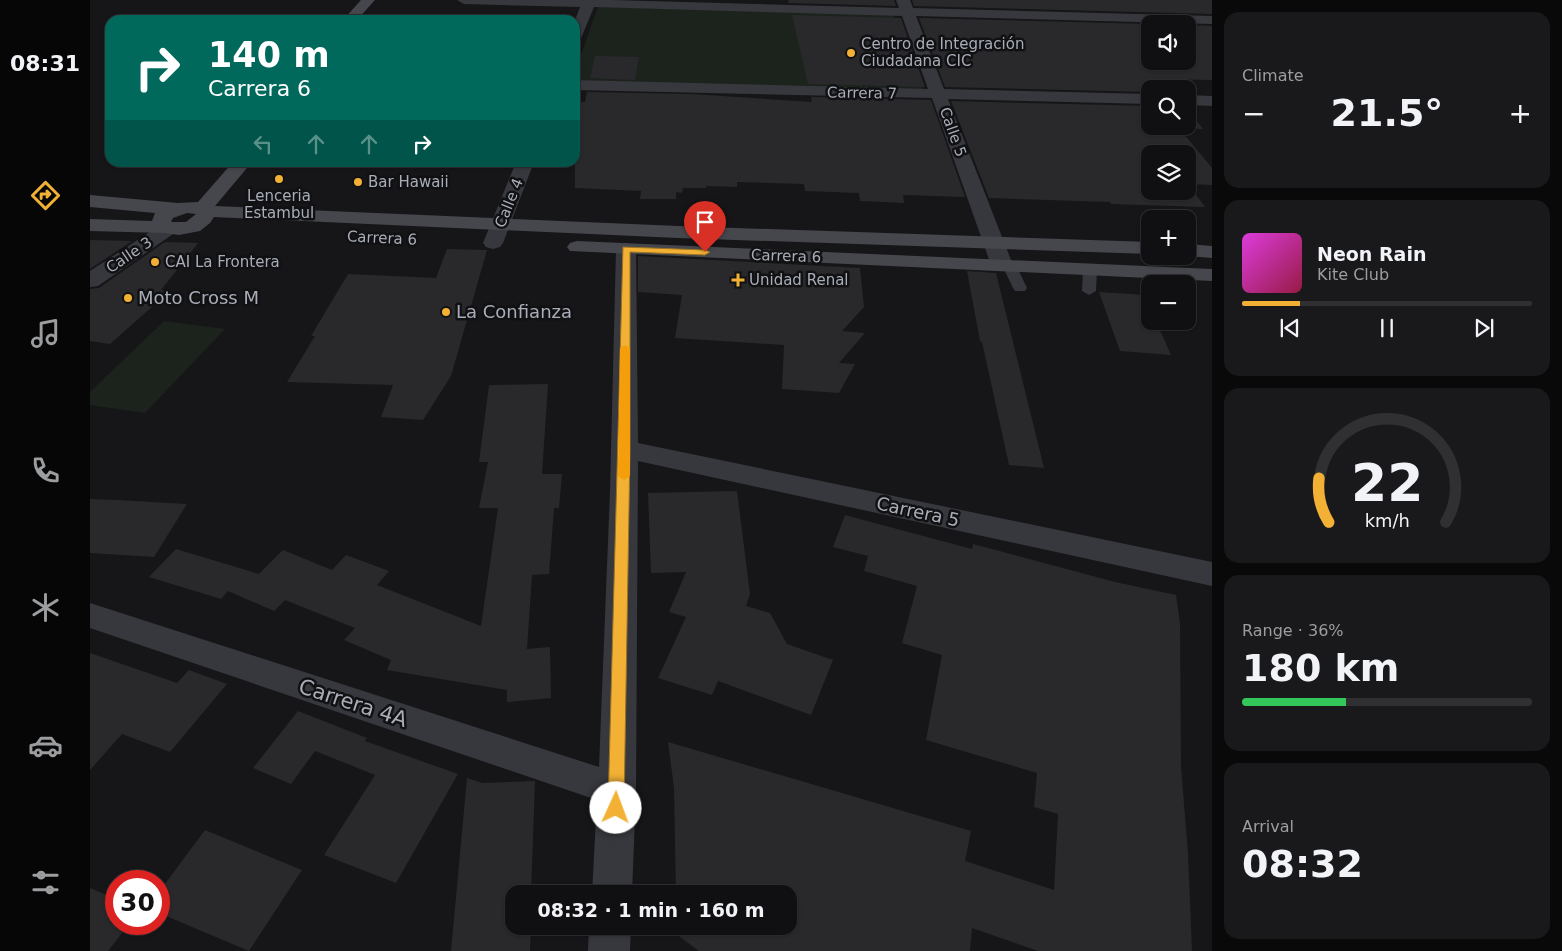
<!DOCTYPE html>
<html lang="en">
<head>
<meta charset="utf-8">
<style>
	:root { --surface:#101012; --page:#19191b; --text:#f1f3f6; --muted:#9c9d9f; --line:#303032; --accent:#f2b134 }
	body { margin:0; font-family:"DejaVu Sans",sans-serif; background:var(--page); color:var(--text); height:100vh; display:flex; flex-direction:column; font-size:19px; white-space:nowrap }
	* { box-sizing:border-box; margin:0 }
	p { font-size:16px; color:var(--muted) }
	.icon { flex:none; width:28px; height:28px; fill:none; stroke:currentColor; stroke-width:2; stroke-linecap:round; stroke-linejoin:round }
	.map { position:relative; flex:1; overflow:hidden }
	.drawer { display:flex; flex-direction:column; gap:12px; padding:12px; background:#09090a; width:350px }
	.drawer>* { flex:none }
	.guide { position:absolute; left:15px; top:15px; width:475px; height:152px; border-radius:15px; box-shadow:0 1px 4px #0004,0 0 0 1px var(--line); background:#00695c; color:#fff; overflow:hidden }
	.fabs { position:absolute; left:1051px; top:15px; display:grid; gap:10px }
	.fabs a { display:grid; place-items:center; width:55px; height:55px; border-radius:10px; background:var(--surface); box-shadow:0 1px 4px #0004,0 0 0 1px var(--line); font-size:25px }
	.speed { position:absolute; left:15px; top:870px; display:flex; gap:10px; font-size:25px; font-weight:700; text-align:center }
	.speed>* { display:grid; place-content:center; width:65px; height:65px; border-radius:50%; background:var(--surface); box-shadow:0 1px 4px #0004,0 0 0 1px var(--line); line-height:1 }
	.speed .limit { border:8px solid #d22; background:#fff; color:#111 }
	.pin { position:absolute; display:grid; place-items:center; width:42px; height:42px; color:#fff; margin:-51px -21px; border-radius:50% 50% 50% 0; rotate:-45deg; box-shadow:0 0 5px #0007 }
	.pin .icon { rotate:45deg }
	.me { position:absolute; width:55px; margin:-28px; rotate:2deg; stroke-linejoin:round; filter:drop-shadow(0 0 4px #0008) }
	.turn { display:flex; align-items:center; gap:18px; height:105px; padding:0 20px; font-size:22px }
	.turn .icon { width:65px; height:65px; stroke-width:2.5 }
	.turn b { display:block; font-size:35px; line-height:42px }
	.lanes { display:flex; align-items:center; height:48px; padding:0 20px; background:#0003; justify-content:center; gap:25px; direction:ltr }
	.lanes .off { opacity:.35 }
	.big { font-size:38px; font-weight:700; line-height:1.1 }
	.drawer .card { flex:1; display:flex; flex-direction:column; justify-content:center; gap:8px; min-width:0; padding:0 18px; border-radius:15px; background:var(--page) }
	.drawer .dial { align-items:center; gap:0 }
	.dial svg { height:130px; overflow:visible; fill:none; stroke:var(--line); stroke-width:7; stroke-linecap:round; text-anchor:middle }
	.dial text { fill:var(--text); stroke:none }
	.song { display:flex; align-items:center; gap:15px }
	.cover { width:60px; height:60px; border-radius:8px; background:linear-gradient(135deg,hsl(300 70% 55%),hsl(340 70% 35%)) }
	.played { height:5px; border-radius:2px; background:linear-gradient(90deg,var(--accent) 20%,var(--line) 20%) }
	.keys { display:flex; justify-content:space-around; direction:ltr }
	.heat { display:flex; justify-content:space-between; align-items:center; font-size:28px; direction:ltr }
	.charge { height:8px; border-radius:4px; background:linear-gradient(90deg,#34c759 36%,var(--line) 0) }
	.trip { position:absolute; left:415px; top:885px; width:292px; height:50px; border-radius:15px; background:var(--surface); box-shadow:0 1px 4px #0004,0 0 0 1px var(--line); font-weight:700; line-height:50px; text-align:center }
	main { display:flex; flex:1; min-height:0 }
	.tab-bar { display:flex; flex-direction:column; width:90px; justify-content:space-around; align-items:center; background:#060607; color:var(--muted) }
	.tab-bar .icon { width:35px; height:35px }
	.tab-bar .selected { color:var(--accent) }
	.tab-bar b { font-size:22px; color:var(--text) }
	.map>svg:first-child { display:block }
	.green { fill:#1c231d }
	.building { fill:#29292c; fill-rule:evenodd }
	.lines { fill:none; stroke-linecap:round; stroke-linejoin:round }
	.lane { fill:#37383d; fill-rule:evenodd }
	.street { fill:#37383d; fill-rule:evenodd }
	.secondary { fill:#45474d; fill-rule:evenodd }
	.route { fill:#f2b134; stroke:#9d7322 }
	.slow { fill:#f59e0b }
	.poi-dot { fill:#f2b134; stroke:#111113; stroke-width:2 }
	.labels { text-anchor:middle; stroke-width:5; stroke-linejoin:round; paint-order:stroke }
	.far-poi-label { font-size:15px; fill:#a8adb8; stroke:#111113; text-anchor:start }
	.far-street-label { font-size:15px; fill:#a8adb8; stroke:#111113 }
	.poi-label { font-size:18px; fill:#a8adb8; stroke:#111113; text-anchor:start }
	.street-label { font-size:18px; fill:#a8adb8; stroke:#111113 }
	.near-street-label { font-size:21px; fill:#a8adb8; stroke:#111113 }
</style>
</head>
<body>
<main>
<nav class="tab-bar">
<b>08:31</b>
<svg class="icon selected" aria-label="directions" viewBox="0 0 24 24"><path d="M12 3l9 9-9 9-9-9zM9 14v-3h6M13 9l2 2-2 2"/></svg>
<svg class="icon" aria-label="music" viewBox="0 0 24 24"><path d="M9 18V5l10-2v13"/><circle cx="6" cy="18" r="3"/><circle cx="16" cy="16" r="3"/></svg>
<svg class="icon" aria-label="phone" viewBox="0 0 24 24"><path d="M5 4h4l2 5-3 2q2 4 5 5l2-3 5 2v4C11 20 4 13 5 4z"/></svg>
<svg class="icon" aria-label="climate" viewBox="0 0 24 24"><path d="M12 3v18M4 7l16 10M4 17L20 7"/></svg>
<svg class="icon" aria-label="car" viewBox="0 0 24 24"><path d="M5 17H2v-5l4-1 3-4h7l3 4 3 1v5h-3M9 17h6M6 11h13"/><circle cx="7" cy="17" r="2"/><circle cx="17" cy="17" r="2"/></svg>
<svg class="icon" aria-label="filters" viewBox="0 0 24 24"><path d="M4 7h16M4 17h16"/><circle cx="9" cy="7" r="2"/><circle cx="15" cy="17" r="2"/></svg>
</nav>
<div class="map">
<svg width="1122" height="951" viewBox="0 0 1122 951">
	<rect width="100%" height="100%" fill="#161618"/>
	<path class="green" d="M508 7 803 14 834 91 485 80V71Z
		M74 321 135 329 55 413 0 405V392Z"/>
	<path class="building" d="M698 0H804L806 6 699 3Z
		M822 0H1122V14L824 6Z
		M702 15 811 18 835 87 718 84Z
		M829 18 1060 24V61H1098V25L1122 26V80L1070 79 1079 89H1060V92L855 87Z
		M505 56 549 57 545 80 500 78Z
		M497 92 602 94 722 102 721 97 841 100 875 197 813 195 814 203 770 201 769 193 715 191 714 184 647 182V187L616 186V188H593L592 193 586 192V199H550L551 191 485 188V102H495Z
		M861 101 1060 106V126H1098V110L1113 129 1089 128 1122 168V185L1098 184 1115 207 1021 204 1020 202 899 198ZM1060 154H1098V191H1060Z
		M0 240 42 241 0 269Z
		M75 242 108 243 71 290 80 291 20 344 0 341V289L9 288Z
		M357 249 397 250 361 376 333 420 291 417 303 385 197 382 225 336H221L258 274 346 278Z
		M548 256 770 268 774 307 752 331 775 333 749 363 765 364 749 393 692 389 694 345 585 338 592 295 548 292Z
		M877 271 906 273 954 468 919 465 892 342 890 341Z
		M1009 292 1055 295 1060 307V321H1066L1081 355 1030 351Z
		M458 384 452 474H472L469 508H464L459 574 442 575 437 649 460 647 461 698 417 702V690L297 670 301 660 254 640 265 628 195 600 184 611 138 591 131 599 59 577 86 549 169 574 193 550 242 570 256 555 299 571 287 585 391 626 408 508H389L398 462H389L399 385Z
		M647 491 660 594 656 606 680 613 697 644 743 660 721 715 628 681 622 695 568 678 596 617 579 612 596 572 561 573 558 493Z
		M0 499 27 500 97 504 64 557 0 553Z
		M755 515 882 549 883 544 1025 582 1086 595 1090 623 1091 766 1098 854 1102 951H948L882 928 880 951H609L586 934V926H699V894H586L584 788 578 742 881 831 875 861 964 890 968 814 944 807 947 773 836 740 852 655 812 643 827 586 774 571 778 556 743 547Z
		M0 653 87 683 99 670 137 684 80 752 32 734 0 770Z
		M208 711 277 738 275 741 368 774 306 883 234 855 285 775 225 751 201 784 163 768Z
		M377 778 392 783 445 781 441 894H424V926H441L440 951H361Z
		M115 830 212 870 159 951 69 913V892Z
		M0 888 26 899V924H39L18 951H0Z"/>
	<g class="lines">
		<path class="lane" d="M919 261 926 265 937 288 935 291H925L923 288 912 265Z
			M1000 265 1007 269 1006 291 999 295 992 291 993 269Z"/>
		<path class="street" d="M367 0H522L809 8 806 0H820L823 8 1122 16V24L826 16 854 89 1060 94V104L858 99 923 265 919 269 912 271 905 269 901 265 842 98 485 90V80L838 89 812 16 504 7 492 36 490 39 485 40V20L490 7 374 4Z
			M1098 95 1122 96V106L1098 105Z
			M426 162H444L413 243 410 247 403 249 396 247 393 243Z
			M79 222 86 224 89 228 86 232 8 286 0 287V271L72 224Z
			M536 243 543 245 546 249 548 443 1122 562V586L548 461 546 790 542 894H502L507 800 0 628V603L509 767 520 491 526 249 529 245Z
			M499 926H541L540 951H498Z"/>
		<path class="secondary" d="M271 0H285L267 20H253Z
			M143 162H162L125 206 588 226 1060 242V254L588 238 124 217 120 223 110 231 89 235 75 233 0 231V219L62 221 65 213 0 207V195L88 203 108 202ZM97 213 106 214 96 222H81L83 218Z
			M487 241 1122 269V281L480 251 477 247 480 243Z
			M1098 244 1122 246V258L1098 256Z"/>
	</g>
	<path class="route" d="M533 247 615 250 620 252 615 255 540 252V449L534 808 532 813 526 815 521 813 518 808Z"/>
	<path class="slow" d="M535 345 540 348V476L534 480 528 476 530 348Z"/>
	<g class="poi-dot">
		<circle cx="761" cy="53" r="5"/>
		<circle cx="189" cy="179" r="5"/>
		<circle cx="268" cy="182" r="5"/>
		<circle cx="65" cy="262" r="5"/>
		<path d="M645.5 272.5h5v5h5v5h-5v5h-5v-5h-5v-5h5z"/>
		<circle cx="38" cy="298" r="5"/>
		<circle cx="356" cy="312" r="5"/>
	</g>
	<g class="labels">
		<g class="far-poi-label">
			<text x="771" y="49">Centro de Integración<tspan x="771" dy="17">Ciudadana CIC</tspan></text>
			<text x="278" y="187">Bar Hawaii</text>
			<text x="189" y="201" text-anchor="middle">Lenceria<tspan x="189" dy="17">Estambul</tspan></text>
			<text x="75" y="267">CAI La Frontera</text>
			<text x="659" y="285">Unidad Renal</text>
		</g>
		<g class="far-street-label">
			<text transform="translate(772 93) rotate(1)" y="5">Carrera 7</text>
			<text transform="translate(863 132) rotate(70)" y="5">Calle 5</text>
			<text transform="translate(419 203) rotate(-68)" y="5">Calle 4</text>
			<text transform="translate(292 238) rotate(3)" y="5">Carrera 6</text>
			<text transform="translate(39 255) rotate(-34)" y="5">Calle 3</text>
			<text transform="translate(696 256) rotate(2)" y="5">Carrera 6</text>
		</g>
		<g class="poi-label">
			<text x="48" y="304">Moto Cross M</text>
			<text x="366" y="318">La Confianza</text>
		</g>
		<g class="street-label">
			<text transform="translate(828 512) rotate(12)" y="6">Carrera 5</text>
		</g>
		<g class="near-street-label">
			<text transform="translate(263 703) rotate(18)" y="7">Carrera 4A</text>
		</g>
	</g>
</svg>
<div class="fabs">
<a><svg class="icon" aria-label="sound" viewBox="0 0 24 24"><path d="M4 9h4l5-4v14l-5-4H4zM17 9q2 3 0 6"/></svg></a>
<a><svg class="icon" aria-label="search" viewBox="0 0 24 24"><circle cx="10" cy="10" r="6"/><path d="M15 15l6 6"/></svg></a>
<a><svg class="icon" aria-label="layers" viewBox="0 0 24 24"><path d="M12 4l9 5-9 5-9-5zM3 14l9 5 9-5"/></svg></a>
<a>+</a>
<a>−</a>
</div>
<div class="speed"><div class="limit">30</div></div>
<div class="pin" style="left:615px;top:252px;background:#d93025"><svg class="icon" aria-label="arrive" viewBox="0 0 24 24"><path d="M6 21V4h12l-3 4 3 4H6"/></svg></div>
<svg class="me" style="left:526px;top:808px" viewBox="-20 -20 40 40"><circle r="19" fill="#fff"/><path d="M0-13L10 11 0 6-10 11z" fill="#f2b134"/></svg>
<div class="trip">08:32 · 1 min · 160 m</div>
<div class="guide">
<div class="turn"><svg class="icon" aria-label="right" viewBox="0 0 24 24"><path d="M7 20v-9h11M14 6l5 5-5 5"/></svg><div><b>140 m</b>Carrera 6</div></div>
<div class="lanes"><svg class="icon off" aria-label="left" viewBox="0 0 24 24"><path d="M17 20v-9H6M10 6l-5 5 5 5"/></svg><svg class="icon off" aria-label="ahead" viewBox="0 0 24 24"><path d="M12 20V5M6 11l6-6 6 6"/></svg><svg class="icon off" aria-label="ahead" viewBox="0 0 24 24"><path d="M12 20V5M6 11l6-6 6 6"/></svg><svg class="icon" aria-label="right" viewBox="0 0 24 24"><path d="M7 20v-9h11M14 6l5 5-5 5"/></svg></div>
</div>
</div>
<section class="drawer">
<div class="card"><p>Climate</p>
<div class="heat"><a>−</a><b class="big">21.5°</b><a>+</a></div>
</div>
<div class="card">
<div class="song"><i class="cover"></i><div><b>Neon Rain</b><p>Kite Club</p></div></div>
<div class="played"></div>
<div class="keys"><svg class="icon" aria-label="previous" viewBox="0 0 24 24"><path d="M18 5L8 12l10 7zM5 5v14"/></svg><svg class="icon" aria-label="pause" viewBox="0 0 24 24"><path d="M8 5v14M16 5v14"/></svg><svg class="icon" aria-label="next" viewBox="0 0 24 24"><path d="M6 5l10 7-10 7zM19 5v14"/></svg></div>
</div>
<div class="card dial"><svg viewBox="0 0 100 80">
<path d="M14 69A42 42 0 1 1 86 69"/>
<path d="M14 69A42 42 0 0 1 8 42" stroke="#f2b134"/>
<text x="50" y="56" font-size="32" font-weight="700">22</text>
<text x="50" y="72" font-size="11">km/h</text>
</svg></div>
<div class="card"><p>Range · 36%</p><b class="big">180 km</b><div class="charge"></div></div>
<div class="card"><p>Arrival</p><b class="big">08:32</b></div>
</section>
</main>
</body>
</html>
